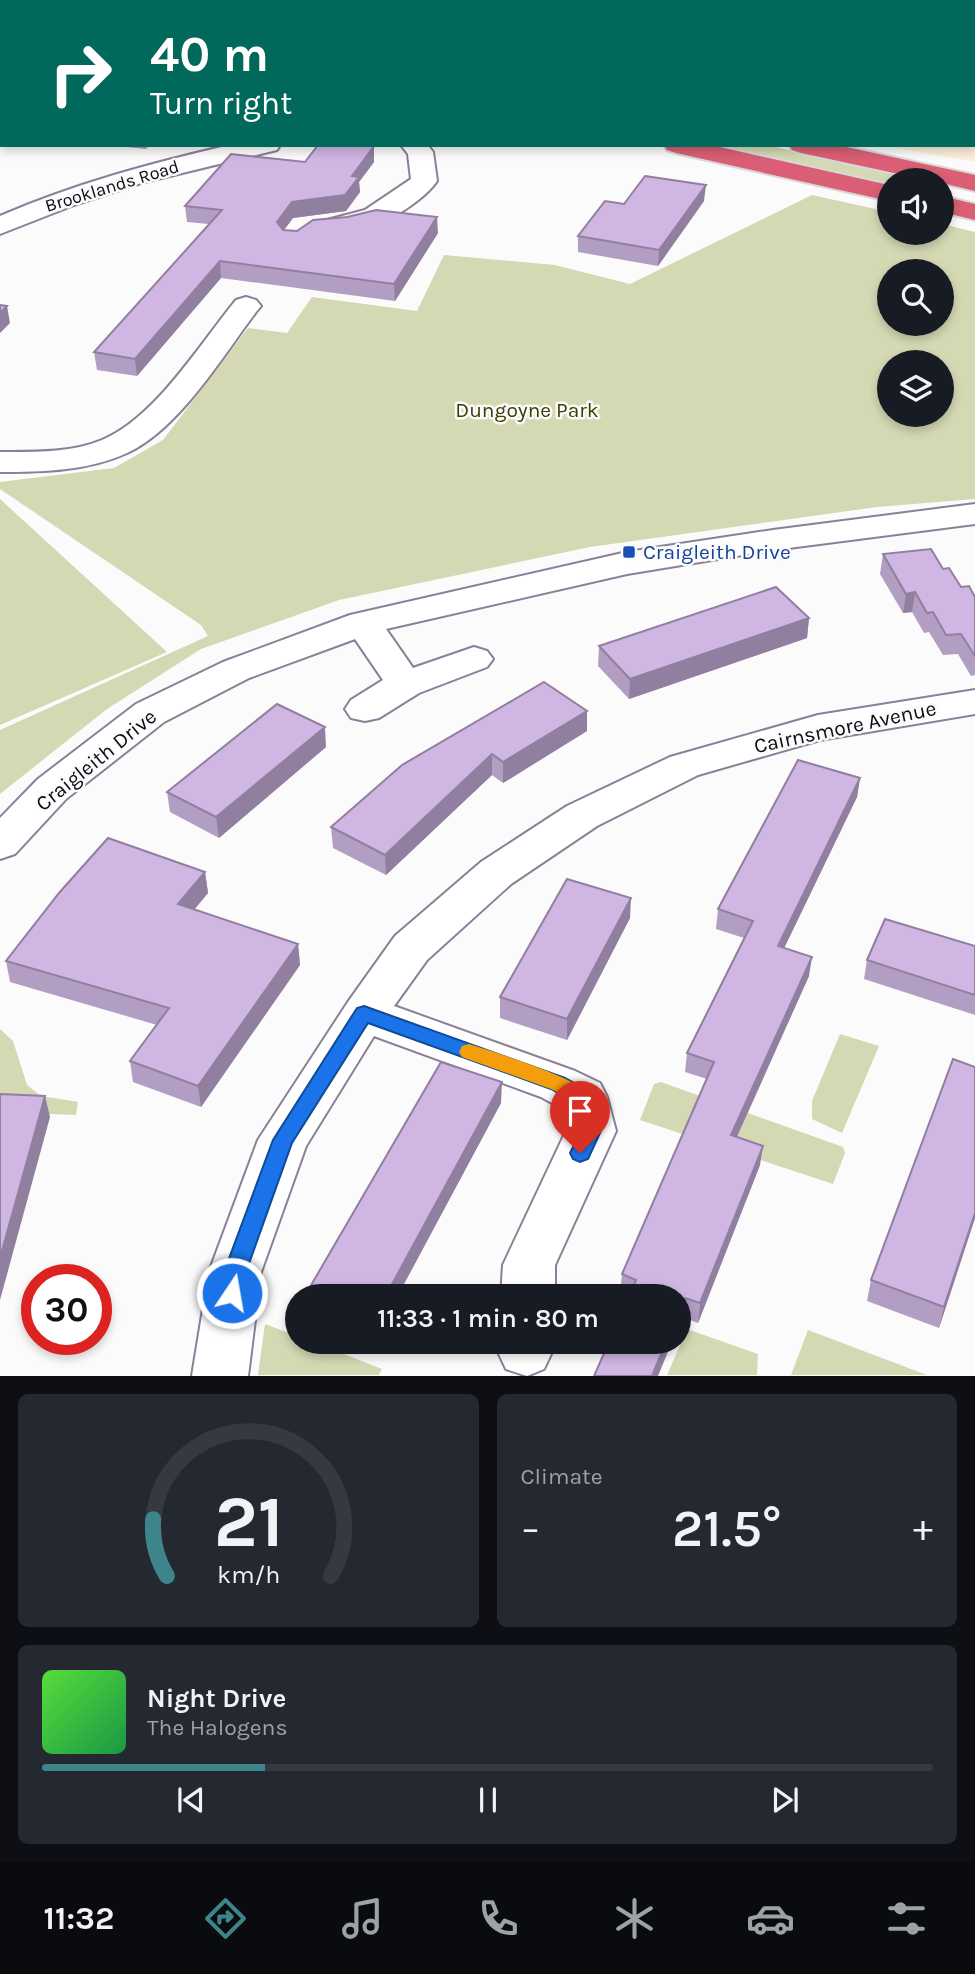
<!DOCTYPE html>
<html lang="en">
<head>
<meta charset="utf-8">
<style>
	:root { --surface:#171b24; --page:#242831; --text:#f1f3f6; --muted:#9ea1a6; --line:#363941; --accent:#3d858b }
	body { margin:0; font-family:Karla,sans-serif; background:var(--page); color:var(--text); height:100vh; display:flex; flex-direction:column; font-size:26px; white-space:nowrap }
	* { box-sizing:border-box; margin:0 }
	p { font-size:23px; color:var(--muted) }
	.icon { flex:none; width:38px; height:38px; fill:none; stroke:currentColor; stroke-width:2; stroke-linecap:round; stroke-linejoin:round }
	.map { position:relative; height:1376px; overflow:hidden }
	.details { display:flex; flex-direction:column; gap:18px; padding:18px; background:#0d0f14; flex:1 }
	.details>* { flex:none }
	.hud { position:absolute; left:0px; top:0px; width:976px; height:147px; box-shadow:0 4px 10px #0003; background:#00695c; color:#fff; overflow:hidden }
	.buttons { position:absolute; left:877px; top:168px; display:grid; gap:14px }
	.buttons a { display:grid; place-items:center; width:77px; height:77px; border-radius:50%; background:var(--surface); box-shadow:0 4px 10px #0003; font-size:35px }
	.speed { position:absolute; left:21px; top:1264px; display:flex; gap:14px; font-size:35px; font-weight:700; text-align:center }
	.speed>* { display:grid; place-content:center; width:91px; height:91px; border-radius:50%; background:var(--surface); box-shadow:0 4px 10px #0003; line-height:1 }
	.speed .limit { border:10px solid #d22; background:#fff; color:#111 }
	.pin { position:absolute; display:grid; place-items:center; width:60px; height:60px; color:#fff; margin:-72px -30px; border-radius:50% 50% 50% 0; rotate:-45deg; box-shadow:0 0 7px #0007 }
	.pin .icon { rotate:45deg }
	.me { position:absolute; width:77px; margin:-38px; rotate:12deg; stroke-linejoin:round; filter:drop-shadow(0 0 5px #0008) }
	.turn { display:flex; align-items:center; gap:24px; height:147px; padding:0 35px; font-size:32px }
	.turn .icon { width:91px; height:91px; stroke-width:2.5 }
	.turn b { display:block; font-size:49px; line-height:60px }
	.big { font-size:52px; font-weight:600; line-height:1.1 }
	.details .card { flex:1; display:flex; flex-direction:column; justify-content:center; gap:10px; min-width:0; padding:0 24px; border-radius:10px; background:var(--page) }
	.details .dial { align-items:center; gap:0 }
	.dial svg { height:182px; overflow:visible; fill:none; stroke:var(--line); stroke-width:7; stroke-linecap:round; text-anchor:middle }
	.dial text { fill:var(--text); stroke:none }
	.song { display:flex; align-items:center; gap:21px }
	.cover { width:84px; height:84px; border-radius:10px; background:linear-gradient(135deg,hsl(110 70% 55%),hsl(140 70% 35%)) }
	.played { height:7px; border-radius:4px; background:linear-gradient(90deg,var(--accent) 25%,var(--line) 25%) }
	.keys { display:flex; justify-content:space-around; direction:ltr }
	.heat { display:flex; justify-content:space-between; align-items:center; font-size:38px; direction:ltr }
	.details .tiles { flex:1; display:grid; gap:18px; grid-template-columns:1fr 1fr }
	.card:last-child { grid-column:span 2 }
	.trip { position:absolute; left:285px; top:1284px; width:406px; height:70px; border-radius:35px; background:var(--surface); box-shadow:0 4px 10px #0003; font-weight:600; line-height:70px; text-align:center }
	.tabs { display:flex; height:112px; justify-content:space-around; align-items:center; background:#090b0e; color:var(--muted) }
	.tabs .icon { width:49px; height:49px }
	.tabs .selected { color:var(--accent) }
	.tabs b { font-size:32px; color:var(--text) }
	.map>svg:first-child { display:block }
	.industrial { fill:#fdefdb }
	.green { fill:#d4d8b3; fill-rule:evenodd }
	.lines { fill:none; stroke-linecap:round; stroke-linejoin:round }
	.minor-casing { stroke:#8c7f98; stroke-width:4 }
	.highway-casing { stroke:#d8d8d9; stroke-width:4 }
	.minor { fill:#fff; fill-rule:evenodd }
	.highway { fill:#da5f75; fill-rule:evenodd }
	.wall { fill:#b29dc3 }
	.shaded-wall { fill:#917f9f }
	.building { fill:#cfb6e3; stroke:#917f9f; stroke-width:2 }
	.route { fill:#1a73e8; stroke:#114b97; stroke-width:2 }
	.slow { fill:#f59e0b }
	.transit-dot { fill:#1a4fb4; stroke:#fbfbfb; stroke-width:2.5 }
	.labels { text-anchor:middle; stroke-width:5; stroke-linejoin:round; paint-order:stroke }
	.far-street-label { font-size:18px; fill:#0e0912; stroke:#fbfbfb }
	.park-label { font-size:21px; fill:#3c3e00; stroke:#fbfbfb }
	.transit-label { font-size:21px; fill:#164399; stroke:#fbfbfb; text-anchor:start }
	.street-label { font-size:21px; fill:#0e0912; stroke:#fbfbfb }
</style>
</head>
<body>
<div class="map">
<svg width="975" height="1376" viewBox="0 0 975 1376">
	<rect width="100%" height="100%" fill="#fbfbfb"/>
	<path class="industrial" d="M599 0H975V162L879 145H975V2H597Z"/>
	<path class="green" d="M711 145H766L927 180H889V184Z
		M812 195 889 212V233H942V224L975 232V499L877 507 590 547 339 600 201 649 107 709 0 794V730L208 636 201 625 0 489V482L114 468 163 440 248 328 287 333 312 297 417 311 444 255 555 265 630 284ZM889 271H942V324H889ZM889 362H942V415H889Z
		M0 499 167 652 0 725Z
		M0 1029 13 1041 27 1085 41 1096 78 1102 76 1115 0 1112Z
		M840 1034 879 1046 842 1133 812 1119V1101Z
		M661 1082 843 1147 845 1153 833 1184 640 1120 654 1084Z
		M265 1324 297 1336 298 1342H313L382 1369 379 1375H258Z
		M687 1329 758 1354 757 1375H667Z
		M808 1330 927 1375H791Z"/>
	<g class="lines">
		<g class="minor-casing">
			<path id="minor" d="M0 38H2V52H0Z
				M230 145H280L277 150 141 183 74 205 0 234V216C74 184 151 163 230 145Z
				M401 145 429 147 433 152 437 181C418 208 360 240 327 232L323 226 327 220 365 210 411 179 408 154Z
				M246 297 256 300 261 306 256 312C222 357 179 429 127 453 88 471 42 472 0 472V452C33 452 71 453 102 440 155 418 200 344 236 300Z
				M975 504V524L773 550 627 574 386 629 413 668 474 647 487 651 493 659 487 667 419 693 379 718 365 721 351 718 345 709 351 700 383 680 355 639 249 678 164 722 66 799 15 854 0 859V818L38 779 136 704 223 662 350 615 627 552 773 530Z
				M975 690V714L820 740 698 775 597 826 511 884 427 960 394 1006 575 1071 600 1083 607 1097 616 1131 555 1265V1297H501L503 1265 566 1131 561 1108 541 1097 374 1036 306 1146 261 1272 248 1376H192L209 1272 258 1140 348 1002 395 936 481 862 527 832 567 806 670 757 818 715Z
				M498 1342H552V1352L544 1369 527 1376 506 1369 498 1352Z"/>
		</g>
		<g class="highway-casing">
			<path id="highway" d="M0 22H2V36H0Z
				M664 145H711L889 185V201L676 153 667 150Z
				M789 145H837L975 175V191L942 183V180H927L801 153 792 150Z
				M942 196 975 204V220L942 212Z"/>
		</g>
		<use href="#minor" class="minor"/>
		<use href="#highway" class="highway"/>
	</g>
	<path class="wall" d="M0 121H2V136L0 135Z
		M106 145H150L146 149Z
		M374 146V162L359 182 360 192 346 211 293 218 284 230 438 233 395 301 221 278 137 376 97 370 94 352 209 224 187 222 185 206 305 162Z
		M704 201 658 266 578 252V236L624 204Z
		M883 554 943 569 961 587 975 597V675L971 676 958 654 943 655 929 632 924 633 912 612 903 613 880 574Z
		M809 618 807 638 629 699 598 666 599 646Z
		M587 711V731L503 783 492 775 386 875 333 848 331 827Z
		M326 747 219 838 170 812 167 792Z
		M860 778 857 797 784 948 809 976 737 1137 760 1165 698 1323 620 1294 622 1274 707 1079 685 1072 687 1053 744 938 716 929 718 909Z
		M205 872 208 893 194 910 298 944 300 965 201 1107 133 1082 130 1061 157 1025 10 982 6 961Z
		M630 918 567 1040 500 1018V997Z
		M975 946V1015L864 979 867 960Z
		M501 1103 397 1297H311L310 1287Z
		M975 1218 939 1328 867 1301 871 1280Z"/>
	<path class="shaded-wall" d="M374 146V162L359 182 360 192 346 211 293 218 278 238 277 222 292 202 352 176Z
		M706 185 704 201 658 266 659 250Z
		M437 217 438 233 395 301 394 284Z
		M220 261 221 278 137 376 135 359Z
		M7 306 10 323 0 333V313Z
		M915 592 912 612 903 613 906 594Z
		M809 618 807 638 629 699 630 679Z
		M587 711V731L503 783V762Z
		M325 727 326 747 219 838 216 817Z
		M492 754V775L386 875 385 855Z
		M860 778 857 797 776 965 778 946Z
		M205 872 208 893 181 925 178 904Z
		M631 898 630 918 567 1040V1019Z
		M298 944 300 965 201 1107 198 1086Z
		M812 957 809 976 729 1154 731 1135Z
		M502 1082 501 1103 397 1297H385Z
		M45 1096 50 1117 0 1300V1258Z
		M763 1146 760 1165 698 1323 700 1303Z
		M975 1213V1218L939 1328 944 1307Z
		M685 1298 683 1317 679 1326V1311Z
		M666 1342H672L658 1376H652Z"/>
	<path class="building" d="M618 0H975V13V2H615Z
		M318 145 374 146 352 176 359 177 345 195 292 202 277 222 283 230 297 231 313 220 347 217 376 210 437 217 394 284 220 261 135 359 94 352 222 210 185 206 231 154 305 162Z
		M645 176 706 185 659 250 578 236 605 201 624 204Z
		M0 305 7 306 0 313Z
		M931 549 943 569 949 568 961 587 969 586 975 597V656L961 634 946 635 933 612 927 613 915 592 906 594 883 554Z
		M776 587 809 618 630 679 599 646Z
		M544 682 587 711 503 762 492 754 385 855 331 827 402 765Z
		M277 704 325 727 216 817 167 792Z
		M798 760 860 778 778 946 812 957 731 1135 763 1146 700 1303 685 1298 679 1311V1297H629L636 1280 622 1274 714 1062 687 1053 753 921 718 909Z
		M108 838 205 872 178 904 298 944 198 1086 130 1061 169 1008 6 961 59 893Z
		M567 879 631 898 567 1019 500 997Z
		M885 919 975 946V995L867 960Z
		M953 1059 975 1067V1213L944 1307 871 1280Z
		M441 1062 502 1082 385 1297H336L310 1287Z
		M0 1094 45 1096 0 1258Z
		M609 1342H666L652 1376H594Z"/>
	<path class="route" d="M364 1006 565 1078 590 1092 601 1131 588 1159 580 1162 573 1159 570 1153 581 1131 574 1102 551 1089 368 1023 292 1143 246 1272 240 1300 232 1303 225 1300 221 1293 224 1272 273 1140 357 1008Z"/>
	<path class="slow" d="M469 1044C491 1051 582 1079 591 1096L588 1102 581 1104 551 1089 462 1057 459 1052 462 1046Z"/>
	<rect class="transit-dot" x="622" y="545" width="14" height="14" rx="3.5"/>
	<g class="labels">
		<g class="far-street-label">
			<text transform="translate(112 186) rotate(-17)" y="6">Brooklands Road</text>
		</g>
		<g class="park-label">
			<text x="527" y="417">Dungoyne Park</text>
		</g>
		<g class="transit-label">
			<text x="643" y="559">Craigleith Drive</text>
		</g>
		<g class="street-label">
			<text transform="translate(845 727) rotate(-12)" y="7">Cairnsmore Avenue</text>
			<text transform="translate(96 760) rotate(-39)" y="7">Craigleith Drive</text>
		</g>
	</g>
</svg>
<div class="buttons">
<a><svg class="icon" aria-label="sound" viewBox="0 0 24 24"><path d="M4 9h4l5-4v14l-5-4H4zM17 9q2 3 0 6"/></svg></a>
<a><svg class="icon" aria-label="search" viewBox="0 0 24 24"><circle cx="10" cy="10" r="6"/><path d="M15 15l6 6"/></svg></a>
<a><svg class="icon" aria-label="layers" viewBox="0 0 24 24"><path d="M12 4l9 5-9 5-9-5zM3 14l9 5 9-5"/></svg></a>
</div>
<div class="speed"><div class="limit">30</div></div>
<div class="pin" style="left:580px;top:1153px;background:#d93025"><svg class="icon" aria-label="arrive" viewBox="0 0 24 24"><path d="M6 21V4h12l-3 4 3 4H6"/></svg></div>
<svg class="me" style="left:232px;top:1293px" viewBox="-20 -20 40 40"><circle r="17" fill="#1a73e8" stroke="#fff" stroke-width="3"/><path d="M0-11L8 9 0 5-8 9z" fill="#fff"/></svg>
<div class="trip">11:33 · 1 min · 80 m</div>
<div class="hud">
<div class="turn"><svg class="icon" aria-label="right" viewBox="0 0 24 24"><path d="M7 20v-9h11M14 6l5 5-5 5"/></svg><div><b>40 m</b>Turn right</div></div>
</div>
</div>
<section class="details">
<div class="tiles">
<div class="card dial"><svg viewBox="0 0 100 80">
<path d="M14 69A42 42 0 1 1 86 69"/>
<path d="M14 69A42 42 0 0 1 8 44" stroke="#3d858b"/>
<text x="50" y="56" font-size="32" font-weight="700">21</text>
<text x="50" y="72" font-size="11">km/h</text>
</svg></div>
<div class="card"><p>Climate</p>
<div class="heat"><a>−</a><b class="big">21.5°</b><a>+</a></div>
</div>
<div class="card">
<div class="song"><i class="cover"></i><div><b>Night Drive</b><p>The Halogens</p></div></div>
<div class="played"></div>
<div class="keys"><svg class="icon" aria-label="previous" viewBox="0 0 24 24"><path d="M18 5L8 12l10 7zM5 5v14"/></svg><svg class="icon" aria-label="pause" viewBox="0 0 24 24"><path d="M8 5v14M16 5v14"/></svg><svg class="icon" aria-label="next" viewBox="0 0 24 24"><path d="M6 5l10 7-10 7zM19 5v14"/></svg></div>
</div>
</div>
</section>
<nav class="tabs">
<b>11:32</b>
<svg class="icon selected" aria-label="directions" viewBox="0 0 24 24"><path d="M12 3l9 9-9 9-9-9zM9 14v-3h6M13 9l2 2-2 2"/></svg>
<svg class="icon" aria-label="music" viewBox="0 0 24 24"><path d="M9 18V5l10-2v13"/><circle cx="6" cy="18" r="3"/><circle cx="16" cy="16" r="3"/></svg>
<svg class="icon" aria-label="phone" viewBox="0 0 24 24"><path d="M5 4h4l2 5-3 2q2 4 5 5l2-3 5 2v4C11 20 4 13 5 4z"/></svg>
<svg class="icon" aria-label="climate" viewBox="0 0 24 24"><path d="M12 3v18M4 7l16 10M4 17L20 7"/></svg>
<svg class="icon" aria-label="car" viewBox="0 0 24 24"><path d="M5 17H2v-5l4-1 3-4h7l3 4 3 1v5h-3M9 17h6M6 11h13"/><circle cx="7" cy="17" r="2"/><circle cx="17" cy="17" r="2"/></svg>
<svg class="icon" aria-label="filters" viewBox="0 0 24 24"><path d="M4 7h16M4 17h16"/><circle cx="9" cy="7" r="2"/><circle cx="15" cy="17" r="2"/></svg>
</nav>
</body>
</html>
